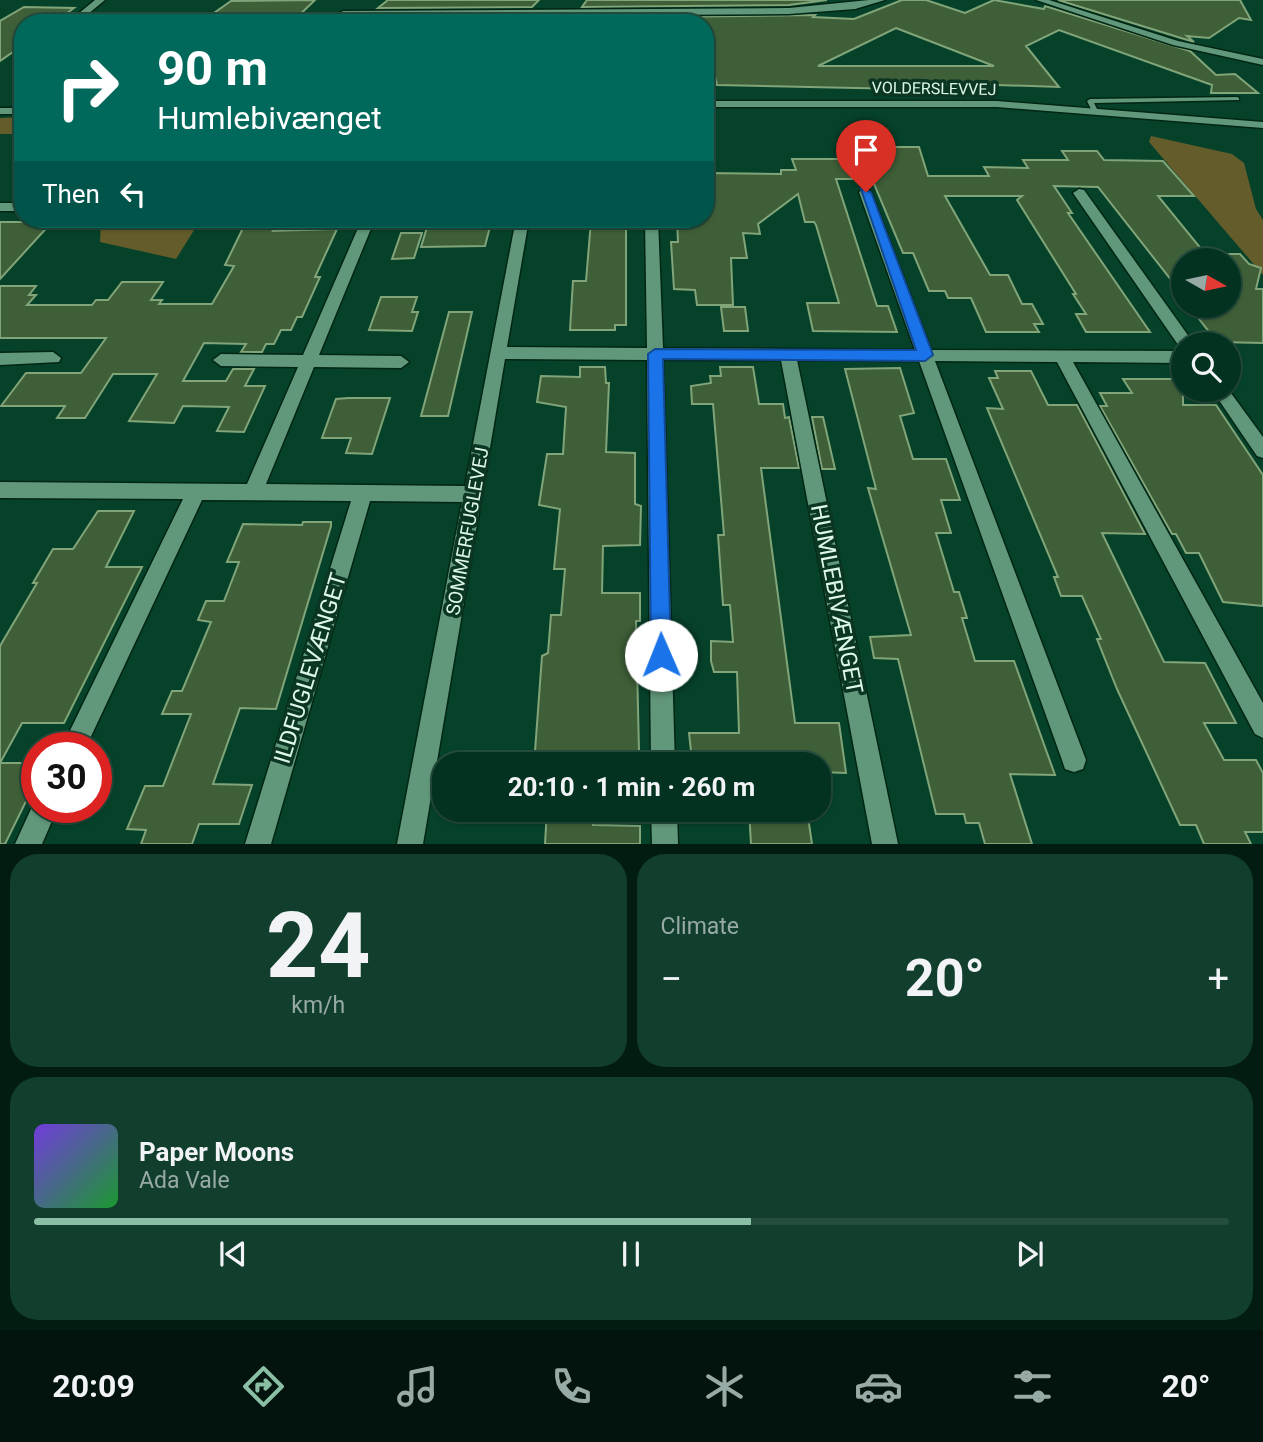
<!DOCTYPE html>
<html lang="en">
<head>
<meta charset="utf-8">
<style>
	:root { --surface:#043220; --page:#123e2d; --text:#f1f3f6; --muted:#97aaa5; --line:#254d3e; --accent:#8abfa5 }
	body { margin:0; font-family:Roboto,sans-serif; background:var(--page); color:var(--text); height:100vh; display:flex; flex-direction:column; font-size:26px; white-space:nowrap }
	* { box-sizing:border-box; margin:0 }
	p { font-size:23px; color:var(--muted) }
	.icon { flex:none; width:38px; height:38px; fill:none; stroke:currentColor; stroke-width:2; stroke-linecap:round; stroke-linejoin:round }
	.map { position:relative; height:844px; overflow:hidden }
	.drawer { display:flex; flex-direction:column; gap:10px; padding:10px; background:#021c12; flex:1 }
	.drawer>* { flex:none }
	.hud { position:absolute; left:14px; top:14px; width:700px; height:214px; border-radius:28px; box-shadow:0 2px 5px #0004,0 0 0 2px var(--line); background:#00695c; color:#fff; overflow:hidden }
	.needle { width:46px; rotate:99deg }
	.buttons { position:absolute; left:1171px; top:248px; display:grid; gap:14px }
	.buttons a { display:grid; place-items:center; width:70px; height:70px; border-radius:50%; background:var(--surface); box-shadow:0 2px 5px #0004,0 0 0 2px var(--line); font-size:35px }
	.speed { position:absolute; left:21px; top:732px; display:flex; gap:14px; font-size:35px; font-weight:700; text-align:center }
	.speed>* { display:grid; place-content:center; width:91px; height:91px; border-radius:50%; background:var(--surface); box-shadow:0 2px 5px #0004,0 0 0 2px var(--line); line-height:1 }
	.speed .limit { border:10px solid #d22; background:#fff; color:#111 }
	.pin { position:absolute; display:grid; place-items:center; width:60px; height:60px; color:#fff; margin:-72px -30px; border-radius:50% 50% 50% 0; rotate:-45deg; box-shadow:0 0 7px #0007 }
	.pin .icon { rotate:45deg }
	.me { position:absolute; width:77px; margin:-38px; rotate:359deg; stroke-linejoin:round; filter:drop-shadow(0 0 5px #0008) }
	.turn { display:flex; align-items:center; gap:24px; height:147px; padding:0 28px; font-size:32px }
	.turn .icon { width:91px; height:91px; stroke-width:2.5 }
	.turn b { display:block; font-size:49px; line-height:60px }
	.then { display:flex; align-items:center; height:66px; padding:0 28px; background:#0003; gap:14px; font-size:26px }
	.big { font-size:52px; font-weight:700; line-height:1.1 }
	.drawer .card { flex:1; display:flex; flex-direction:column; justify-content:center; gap:10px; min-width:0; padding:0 24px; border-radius:28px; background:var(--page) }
	.drawer .dial { align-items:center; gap:0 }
	.dial b { font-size:91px; line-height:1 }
	.song { display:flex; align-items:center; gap:21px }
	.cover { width:84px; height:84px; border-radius:10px; background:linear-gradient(135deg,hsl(260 70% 55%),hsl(130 70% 35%)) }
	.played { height:7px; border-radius:4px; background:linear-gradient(90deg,var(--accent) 60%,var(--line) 60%) }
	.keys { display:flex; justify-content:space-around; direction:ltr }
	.heat { display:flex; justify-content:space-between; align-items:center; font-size:38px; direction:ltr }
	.drawer .tiles { flex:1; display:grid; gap:10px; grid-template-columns:1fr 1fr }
	.card:last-child { grid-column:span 2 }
	.trip { position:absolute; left:432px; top:752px; width:399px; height:70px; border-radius:28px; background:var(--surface); box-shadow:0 2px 5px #0004,0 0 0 2px var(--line); font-weight:700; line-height:70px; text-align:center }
	.tab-bar { display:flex; height:112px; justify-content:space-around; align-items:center; background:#02140d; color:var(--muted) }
	.tab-bar .icon { width:49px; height:49px }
	.tab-bar .active { color:var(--accent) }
	.tab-bar b { font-size:32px; color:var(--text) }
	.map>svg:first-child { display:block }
	.green { fill:#645c2b }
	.building { fill:#3f5f38; stroke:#81a479; stroke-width:2; fill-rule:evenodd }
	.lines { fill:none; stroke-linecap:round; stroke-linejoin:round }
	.service-casing { stroke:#002614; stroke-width:3 }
	.minor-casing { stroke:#002614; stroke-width:3 }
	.tertiary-casing { stroke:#002614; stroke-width:3 }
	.service { fill:#61977a; fill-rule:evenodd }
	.minor { fill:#61977a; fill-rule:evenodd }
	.tertiary { fill:#61977a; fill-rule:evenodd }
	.route { fill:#1a73e8; stroke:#114b97; stroke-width:2 }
	.labels { text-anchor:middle; stroke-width:7; stroke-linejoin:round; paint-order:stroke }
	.far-street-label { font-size:16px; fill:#ddf8e8; stroke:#0b3623 }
	.street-label { font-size:19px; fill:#ddf8e8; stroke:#0b3623 }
	.near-street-label { font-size:23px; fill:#ddf8e8; stroke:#0b3623 }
</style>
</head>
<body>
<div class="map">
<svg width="1263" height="844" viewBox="0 0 1263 844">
	<rect width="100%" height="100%" fill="#06422a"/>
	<path class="green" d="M23 117V152L13 146 21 134H0V118Z
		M1151 136 1232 154 1244 163 1256 209 1263 220V275L1149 142Z
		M101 219H201L176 259 100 242Z"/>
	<path class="building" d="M315 0 291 23 207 18 231 1Z
		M388 0H539L532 7 378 8Z
		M587 0H827L789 5 582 7Z
		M902 0H926L965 13 994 0 1044 9 1045 6 1190 51 1216 75 1235 74 1258 93H1211L1212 85 1059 30 1026 46 1059 87 968 84 921 85 924 88 903 89 717 85 711 61V31L705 30V23L570 21 573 18 815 15 813 17 854 19ZM896 28 994 66H818Z
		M1058 0H1240L1251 20 1239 18 1209 38 1187 36 1194 42Z
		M24 7 74 8 53 23H23V45L0 61V21Z
		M522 18 518 23H359L364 19Z
		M887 147H919L928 176H989L984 167 1028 168 1023 160H1068L1062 151H1097L1104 160 1163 161 1194 196H1158L1211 261H1183V295L1098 187 1054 186 1072 213H1068L1150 332H1086L1076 314H1086L1073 294H1076L1017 200 1022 196H945L990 275H1008L1022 304H1032L1043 324H1034L1039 332H986L971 298H948L945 291H929L913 253H903L872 179H836L877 306H888L897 332 813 331 807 303H839L816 225 814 222H805L798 194 758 224 760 234 743 233 747 258H731L733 305H697L695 290 674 289 671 242H678L677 219H705V208H712L708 173 781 174V170H796L792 159H871L870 156 891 155Z
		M452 219H492L485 246 421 247 428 224H453Z
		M597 219H626V325H615V330H570L573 281H586L591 221Z
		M0 222H52L0 279Z
		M243 228H275L273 231 337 229 315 277H320L302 317H297L291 330H281L274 344H266L262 352H241L246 344 204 343 183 381H226L233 369H254L245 386H265L244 432 217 431 229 407 183 406 174 423 129 421 157 374H113L85 418H57L65 406H1L26 373H81L106 338H0V286H36L29 295H36L27 305H92L96 300H108L122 282H163L151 300H162L159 304H212L234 266 225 265Z
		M401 233H422L414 258 392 259Z
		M1212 254H1240L1249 264 1261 268 1256 289H1263V343L1217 342 1192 310H1228V261H1218Z
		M381 297H417L412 312H418L412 331 369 330Z
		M721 307H745L748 331H724Z
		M449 312H472L448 416H421Z
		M580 367H605L606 383H609L606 452 635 453V504L641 506 640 545 603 546 602 593H640V621H636L639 751H595V765H534L542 656 548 653 551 615H561L565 569H554L560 509 539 505 547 454H563L566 407 537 402 541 376 580 377Z
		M720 367H753L759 404H783L785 418 789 417 799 468H761L795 723H839L846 773 819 772V765H744V758L714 757 713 751H691L689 733H739L737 672H714L711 661V641L733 642 730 605H723L718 535H724L713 404H692L691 386 711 383 710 376H721Z
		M900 368 914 413 900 416 913 459H946L960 500H941L951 533H936L954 592H959L967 618H962L975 661H1014L1055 775 1010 774 1032 844H985L979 823H966L964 814H936L898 659 874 658 870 637 911 635 868 488 876 489 845 369Z
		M995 371H1031L1048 405H1077L1145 534 1102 533 1164 662 1205 663 1236 723H1204L1224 760H1256L1263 773V832H1245L1251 844H1204L1196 825H1180L1117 689 1097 639H1101L1082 596H1061L1054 577H1058L987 408 1003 409 989 378H998Z
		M1123 379H1183V405H1216L1263 475V606L1223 602 1199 553H1186L1176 534H1172L1100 406H1107L1100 393H1132Z
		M348 398H390L372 454 346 453 351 438H322L336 399Z
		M812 417H823L835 469H822Z
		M98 511H134L106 567H142L64 723H22L0 763H37V779L5 844H0V646L37 583H33L53 549H73Z
		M303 522H331V526L276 709 240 708 213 784 252 785 239 824H199L192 844H141L146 830 127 829 145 786H163L191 714H162L172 691H182L211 622 198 620 206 601H224L239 562H227L243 524 302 525Z
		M547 810H593V825L640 826V844H545Z
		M749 810H807L812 844H751Z"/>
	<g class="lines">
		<g class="service-casing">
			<path id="service" d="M1237 97 1239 98V100L1094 103 1098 111 1095 113 1092 111 1087 101 1090 99Z"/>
		</g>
		<g class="minor-casing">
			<path id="minor" d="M95 0H105L77 23H67Z
				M869 0H885L855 9 789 14 343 17 338 14 343 11 789 8Z
				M865 188 871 192 931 350 1183 351V363L1073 362 1263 703V738L1255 734 1057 362 935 361 1086 760 1083 769 1074 772 1065 769 1062 760 919 361 797 360 898 844H872L781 360H663L675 765H651L647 360 505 359 423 844H397L462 502 370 501 271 844H245L351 501 202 500 86 747H62L183 499 0 498V482L247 484 298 367 221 366 213 360 221 354 303 355 362 219H375L319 355 401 356 409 362 401 368 314 367 266 484 465 486 516 219H529L507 347 647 348 645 219H658L663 348 915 350 859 192Z
				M1079 189 1084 190 1195 345H1183L1181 349 1073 193Z
				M0 203H23V211H0Z
				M53 352 61 358 59 362 0 365V353Z
				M1228 389 1263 437V458L1257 456 1212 390Z
				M36 798 37 807H58L42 844H15Z
				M651 810H677L678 844H652Z"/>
		</g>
		<g class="tertiary-casing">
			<path id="tertiary" d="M1036 0H1049L1178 41 1263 59V65L1173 45Z
				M705 101H997L1263 122V128L997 107H705Z
				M0 108H23V114H0Z"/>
		</g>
		<use href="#service" class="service"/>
		<use href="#minor" class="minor"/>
		<use href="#tertiary" class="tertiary"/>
	</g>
	<path class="route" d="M861 189 871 192 933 355 925 361 663 359 671 655 668 662 661 665 654 662 651 655 648 354 655 349 916 350Z"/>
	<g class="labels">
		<g class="far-street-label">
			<text transform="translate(934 88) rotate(1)" y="6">VOLDERSLEVVEJ</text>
		</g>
		<g class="street-label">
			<text transform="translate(467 531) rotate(-80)" y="7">SOMMERFUGLEVEJ</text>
		</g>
		<g class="near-street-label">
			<text transform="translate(837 599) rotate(79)" y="8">HUMLEBIVÆNGET</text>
			<text transform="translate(310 668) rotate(-73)" y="8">ILDFUGLEVÆNGET</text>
		</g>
	</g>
</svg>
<div class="buttons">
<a><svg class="needle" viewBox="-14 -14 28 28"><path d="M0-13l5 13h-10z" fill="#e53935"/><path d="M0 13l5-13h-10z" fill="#97aaa5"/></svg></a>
<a><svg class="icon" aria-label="search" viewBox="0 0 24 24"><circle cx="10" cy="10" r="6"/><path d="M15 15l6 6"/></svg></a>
</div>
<div class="speed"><div class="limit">30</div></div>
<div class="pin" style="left:866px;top:192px;background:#d93025"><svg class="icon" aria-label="arrive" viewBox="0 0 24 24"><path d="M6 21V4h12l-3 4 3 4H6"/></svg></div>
<svg class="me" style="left:661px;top:655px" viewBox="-20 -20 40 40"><circle r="19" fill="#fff"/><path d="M0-13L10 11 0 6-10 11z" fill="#1a73e8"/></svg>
<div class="trip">20:10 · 1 min · 260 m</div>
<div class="hud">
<div class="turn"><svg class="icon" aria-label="right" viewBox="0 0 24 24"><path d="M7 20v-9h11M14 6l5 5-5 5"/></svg><div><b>90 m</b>Humlebivænget</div></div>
<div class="then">Then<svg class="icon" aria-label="left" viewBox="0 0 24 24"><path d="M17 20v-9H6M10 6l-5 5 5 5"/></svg></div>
</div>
</div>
<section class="drawer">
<div class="tiles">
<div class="card dial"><b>24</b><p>km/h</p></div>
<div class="card"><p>Climate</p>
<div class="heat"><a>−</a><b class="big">20°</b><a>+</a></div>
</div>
<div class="card">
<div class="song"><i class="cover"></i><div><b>Paper Moons</b><p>Ada Vale</p></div></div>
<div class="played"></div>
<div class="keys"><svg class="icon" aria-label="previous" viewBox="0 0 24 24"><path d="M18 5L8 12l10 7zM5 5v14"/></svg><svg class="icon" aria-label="pause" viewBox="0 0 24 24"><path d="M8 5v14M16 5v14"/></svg><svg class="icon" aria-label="next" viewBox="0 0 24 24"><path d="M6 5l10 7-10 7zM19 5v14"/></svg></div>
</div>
</div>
</section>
<nav class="tab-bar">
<b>20:09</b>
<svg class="icon active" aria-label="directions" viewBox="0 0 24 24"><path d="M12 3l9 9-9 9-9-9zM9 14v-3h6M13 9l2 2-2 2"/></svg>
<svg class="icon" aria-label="music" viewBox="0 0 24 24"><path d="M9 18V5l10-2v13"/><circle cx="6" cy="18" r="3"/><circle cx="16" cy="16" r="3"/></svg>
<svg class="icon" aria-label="phone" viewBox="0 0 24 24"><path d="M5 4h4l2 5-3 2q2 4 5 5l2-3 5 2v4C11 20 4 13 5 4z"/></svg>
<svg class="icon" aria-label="climate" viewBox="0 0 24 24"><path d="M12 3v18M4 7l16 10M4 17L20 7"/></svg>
<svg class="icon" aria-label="car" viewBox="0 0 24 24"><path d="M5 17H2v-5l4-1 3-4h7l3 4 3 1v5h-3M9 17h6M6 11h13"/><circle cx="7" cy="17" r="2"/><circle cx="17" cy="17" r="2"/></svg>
<svg class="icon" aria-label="filters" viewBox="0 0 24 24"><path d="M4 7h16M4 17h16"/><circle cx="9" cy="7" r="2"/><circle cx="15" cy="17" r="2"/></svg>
<b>20°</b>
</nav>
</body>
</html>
